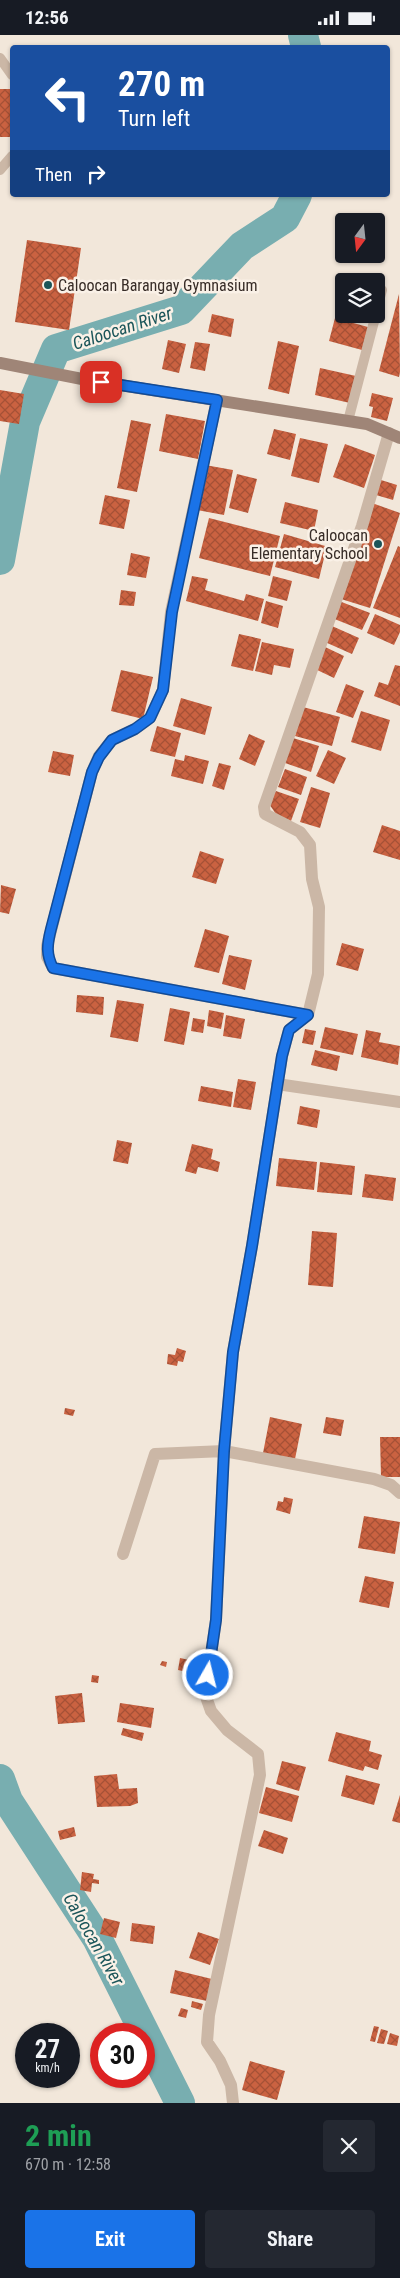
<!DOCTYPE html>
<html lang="en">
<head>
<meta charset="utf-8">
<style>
  :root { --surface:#171b24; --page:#242831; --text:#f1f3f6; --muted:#9ea1a6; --accent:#1a73e8 }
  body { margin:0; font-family:"Roboto Condensed",sans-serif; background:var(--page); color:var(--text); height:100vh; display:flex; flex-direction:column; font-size:19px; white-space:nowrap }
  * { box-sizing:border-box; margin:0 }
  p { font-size:16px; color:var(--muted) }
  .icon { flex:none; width:28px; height:28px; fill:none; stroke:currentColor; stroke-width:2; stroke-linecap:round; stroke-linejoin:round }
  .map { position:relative; height:2068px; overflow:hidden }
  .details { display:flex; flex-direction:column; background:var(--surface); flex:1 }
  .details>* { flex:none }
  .guide { position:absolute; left:10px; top:10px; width:380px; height:152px; border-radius:5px; box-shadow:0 1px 4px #0004; background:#1a4fa0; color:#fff; overflow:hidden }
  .needle { width:32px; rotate:195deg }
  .controls { position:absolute; left:335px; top:178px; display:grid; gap:10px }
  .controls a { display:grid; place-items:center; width:50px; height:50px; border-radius:5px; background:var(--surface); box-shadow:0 1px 4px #0004; font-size:25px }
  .speed { position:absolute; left:15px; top:1988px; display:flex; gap:10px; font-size:25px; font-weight:700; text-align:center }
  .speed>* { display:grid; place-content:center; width:65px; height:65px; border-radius:50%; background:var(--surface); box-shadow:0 1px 4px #0004; line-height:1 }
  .speed small { font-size:12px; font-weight:400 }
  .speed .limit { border:8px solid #d22; background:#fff; color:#111 }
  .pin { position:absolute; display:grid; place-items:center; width:42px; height:42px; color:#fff; margin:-21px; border-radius:10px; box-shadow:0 2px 8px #0006 }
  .me { position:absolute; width:55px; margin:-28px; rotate:8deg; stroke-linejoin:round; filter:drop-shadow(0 0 4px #0008) }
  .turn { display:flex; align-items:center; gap:18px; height:105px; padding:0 25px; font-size:22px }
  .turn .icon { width:65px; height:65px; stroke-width:2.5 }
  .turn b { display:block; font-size:35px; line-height:42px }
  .then { display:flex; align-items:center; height:48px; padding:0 25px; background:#0003; gap:10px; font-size:19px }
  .round { display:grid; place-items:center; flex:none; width:52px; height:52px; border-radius:5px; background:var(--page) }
  .head { display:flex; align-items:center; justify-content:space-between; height:85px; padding:0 25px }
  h1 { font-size:30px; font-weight:700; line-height:38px; color:#1e9e55 }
  .action { display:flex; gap:10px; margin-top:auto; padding:10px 25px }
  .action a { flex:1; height:58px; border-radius:5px; background:var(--accent); color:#fff; font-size:20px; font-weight:700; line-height:58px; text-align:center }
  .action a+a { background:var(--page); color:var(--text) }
  .status { display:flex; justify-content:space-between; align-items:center; height:35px; padding:0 25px; background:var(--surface); direction:ltr }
  .status svg { height:14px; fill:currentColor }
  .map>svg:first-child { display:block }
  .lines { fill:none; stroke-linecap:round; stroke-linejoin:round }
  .river { stroke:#78aeb0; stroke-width:30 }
  .building { fill:url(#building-cross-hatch) }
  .lane { stroke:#cbb7a6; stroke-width:10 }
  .street { stroke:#cbb7a6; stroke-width:12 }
  .secondary { stroke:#9f8577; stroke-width:12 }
  .route-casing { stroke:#114b97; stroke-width:12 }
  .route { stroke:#1a73e8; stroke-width:9 }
  .poi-dot { fill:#1b5559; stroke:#faf1e7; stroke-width:2 }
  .labels { text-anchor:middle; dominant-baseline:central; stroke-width:5; stroke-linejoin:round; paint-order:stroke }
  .poi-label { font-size:16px; fill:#372c27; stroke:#faf1e7; text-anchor:start }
  .water-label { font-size:18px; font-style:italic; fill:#1b5559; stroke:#faf1e7 }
</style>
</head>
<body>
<div class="status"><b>12:56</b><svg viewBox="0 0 49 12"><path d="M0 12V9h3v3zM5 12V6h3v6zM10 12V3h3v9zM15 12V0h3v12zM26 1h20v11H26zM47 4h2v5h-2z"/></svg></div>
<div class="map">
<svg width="400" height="2068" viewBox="0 0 400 2068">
  <defs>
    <pattern id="building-cross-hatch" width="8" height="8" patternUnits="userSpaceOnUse" patternTransform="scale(1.25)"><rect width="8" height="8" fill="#ca6241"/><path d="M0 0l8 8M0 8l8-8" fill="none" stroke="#a55136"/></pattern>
  </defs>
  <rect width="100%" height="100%" fill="#f2e7da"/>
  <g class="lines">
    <path class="river" d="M 303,0 L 306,12
      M 0,525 L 25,387 L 56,314 L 181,275 L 242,211 L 285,183 L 297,160
      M 0,1744 L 8,1766 L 97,1903 L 180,2068"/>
  </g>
  <path class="building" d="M 0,54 L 12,54 L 12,102 L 0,102 Z
    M 27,205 L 81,213 L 69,295 L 15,287 Z
    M 399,259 L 400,337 L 399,342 L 379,336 Z
    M 212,279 L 234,284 L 231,302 L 208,297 Z
    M 335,283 L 368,292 L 362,315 L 329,306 Z
    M 168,305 L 186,309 L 179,338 L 162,334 Z
    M 278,306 L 299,311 L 289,359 L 268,354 Z
    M 195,307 L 210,309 L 205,336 L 190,333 Z
    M 320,333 L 356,341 L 350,368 L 315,360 Z
    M 0,355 L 24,359 L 19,389 L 0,386 Z
    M 372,358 L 393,363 L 387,386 L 371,382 L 373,372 L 369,371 Z
    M 166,379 L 205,386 L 198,424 L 159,416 Z
    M 131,385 L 151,389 L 137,457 L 117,453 Z
    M 274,394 L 296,399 L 290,425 L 267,419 Z
    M 300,403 L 328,409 L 319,448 L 291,441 Z
    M 345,409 L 375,420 L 364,453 L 333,442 Z
    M 205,430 L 233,435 L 224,480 L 197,475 Z
    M 237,439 L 257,444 L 248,478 L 229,473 Z
    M 381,445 L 397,450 L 393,465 L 376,460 Z
    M 105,460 L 130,465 L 124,494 L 99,489 Z
    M 285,467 L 318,475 L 314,496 L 280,488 Z
    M 372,468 L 400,478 L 370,573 L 341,564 Z
    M 209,483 L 280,501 L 270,541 L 199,523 Z
    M 284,499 L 332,513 L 329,525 L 324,523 L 319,544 L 275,532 Z
    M 398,511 L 400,512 L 400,583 L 373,573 Z
    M 131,518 L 150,522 L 146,543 L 127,540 Z
    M 192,541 L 208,544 L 205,555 L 244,566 L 246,559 L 264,564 L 258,586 L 186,566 Z
    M 273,541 L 292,546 L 287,566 L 268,561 Z
    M 121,555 L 136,557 L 134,571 L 119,570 Z
    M 266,566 L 283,571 L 278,593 L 261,588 Z
    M 339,566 L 370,578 L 362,595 L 332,583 Z
    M 375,579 L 400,590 L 400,597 L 394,610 L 367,598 Z
    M 332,591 L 359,603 L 352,619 L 325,607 Z
    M 239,599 L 261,604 L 253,636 L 231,631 Z
    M 262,607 L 294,614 L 290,633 L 274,630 L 272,640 L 255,636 Z
    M 323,611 L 344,621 L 334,643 L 313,633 Z
    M 395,630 L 400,631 L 400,671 L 374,661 L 379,647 L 388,650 Z
    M 121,635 L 153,642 L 143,684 L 111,676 Z
    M 346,649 L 364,656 L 353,683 L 336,677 Z
    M 181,663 L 212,672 L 205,700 L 173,691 Z
    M 303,672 L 340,682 L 332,711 L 295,701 Z
    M 361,676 L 390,685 L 381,716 L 351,707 Z
    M 157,691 L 181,698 L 175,722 L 150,716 Z
    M 249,699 L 265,706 L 255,731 L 239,724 Z
    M 293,703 L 319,711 L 311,737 L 285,728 Z
    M 328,715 L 346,723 L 334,749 L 316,741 Z
    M 53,716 L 74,720 L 70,741 L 48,737 Z
    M 185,720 L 209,726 L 203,749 L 171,741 L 175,724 L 184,726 Z
    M 219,728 L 231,731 L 224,755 L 212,751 Z
    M 285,734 L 307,742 L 301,760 L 278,752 Z
    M 311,752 L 330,758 L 320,793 L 300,787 Z
    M 276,756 L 299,764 L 291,786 L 276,779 L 267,766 Z
    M 382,790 L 400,796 L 400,825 L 373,817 Z
    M 200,816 L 224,824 L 216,849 L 192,842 Z
    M 1,850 L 16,854 L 9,879 L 0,877 Z
    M 205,894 L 229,901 L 219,938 L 194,932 Z
    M 342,908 L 364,914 L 358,936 L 336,930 Z
    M 229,920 L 252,925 L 245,955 L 222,949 Z
    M 77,960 L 104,962 L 103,980 L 76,977 Z
    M 117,965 L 144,969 L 138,1007 L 110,1002 Z
    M 170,973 L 190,977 L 184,1010 L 164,1006 Z
    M 209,975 L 224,978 L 221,994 L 207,991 Z
    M 226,980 L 245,984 L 241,1004 L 223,1001 Z
    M 193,983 L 205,985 L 203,998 L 191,996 Z
    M 325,992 L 358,999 L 353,1020 L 320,1013 Z
    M 305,994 L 316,996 L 313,1010 L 302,1008 Z
    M 366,995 L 381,998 L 379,1007 L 400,1011 L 398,1030 L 361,1022 Z
    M 315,1015 L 340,1021 L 337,1036 L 311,1030 Z
    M 238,1044 L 256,1047 L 251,1075 L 233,1072 Z
    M 201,1051 L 233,1057 L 231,1072 L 198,1066 Z
    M 300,1071 L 320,1075 L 317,1093 L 297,1089 Z
    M 117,1105 L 132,1108 L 128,1129 L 113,1126 Z
    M 192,1109 L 213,1114 L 211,1124 L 220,1127 L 218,1137 L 198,1132 L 196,1139 L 185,1136 Z
    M 279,1123 L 317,1127 L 314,1155 L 276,1151 Z
    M 320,1127 L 355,1131 L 352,1160 L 317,1157 Z
    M 365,1139 L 396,1143 L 393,1166 L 362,1162 Z
    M 312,1196 L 337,1198 L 333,1252 L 308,1250 Z
    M 177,1313 L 186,1316 L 183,1327 L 178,1326 L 177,1331 L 167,1329 L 168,1319 L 175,1320 Z
    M 65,1373 L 75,1375 L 73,1381 L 64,1379 Z
    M 270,1382 L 302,1389 L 295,1424 L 263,1418 Z
    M 326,1382 L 344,1385 L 341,1401 L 323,1398 Z
    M 380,1402 L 400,1402 L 400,1442 L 381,1442 Z
    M 284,1462 L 293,1464 L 290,1479 L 276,1475 L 278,1466 L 283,1467 Z
    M 364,1481 L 400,1487 L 395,1519 L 358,1513 Z
    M 365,1541 L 394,1547 L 389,1573 L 359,1567 Z
    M 180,1623 L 189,1625 L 187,1637 L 178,1635 Z
    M 162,1626 L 167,1627 L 166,1632 L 160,1630 Z
    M 92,1640 L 99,1641 L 98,1648 L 91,1647 Z
    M 82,1658 L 85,1687 L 58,1689 L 55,1661 Z
    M 120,1668 L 154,1673 L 151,1693 L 117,1687 Z
    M 123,1693 L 144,1698 L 142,1706 L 121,1700 Z
    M 336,1697 L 371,1706 L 369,1716 L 382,1720 L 378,1735 L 365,1731 L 363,1736 L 328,1726 Z
    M 282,1726 L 306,1732 L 299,1756 L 276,1749 Z
    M 117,1739 L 119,1754 L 137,1753 L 138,1768 L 130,1771 L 97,1772 L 94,1741 Z
    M 346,1740 L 380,1749 L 374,1770 L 341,1761 Z
    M 266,1752 L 299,1761 L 292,1787 L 259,1778 Z
    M 400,1760 L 400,1788 L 392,1786 Z
    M 74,1792 L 76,1801 L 60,1805 L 58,1796 Z
    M 264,1795 L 288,1803 L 283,1819 L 258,1811 Z
    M 82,1837 L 94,1839 L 93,1844 L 99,1845 L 99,1849 L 92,1848 L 91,1857 L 80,1855 Z
    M 104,1883 L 120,1887 L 116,1903 L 100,1899 Z
    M 132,1888 L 155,1891 L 153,1909 L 130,1906 Z
    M 198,1897 L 219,1904 L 210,1930 L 189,1923 Z
    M 175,1935 L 212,1944 L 207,1966 L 170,1958 Z
    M 192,1966 L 203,1969 L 201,1975 L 191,1972 Z
    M 181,1973 L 188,1975 L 186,1983 L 178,1981 Z
    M 374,1991 L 379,1992 L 375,2007 L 370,2006 Z
    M 381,1994 L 388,1996 L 384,2009 L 377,2008 Z
    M 390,1998 L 399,2001 L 397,2011 L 387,2009 Z
    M 250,2026 L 285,2036 L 277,2065 L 242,2055 Z"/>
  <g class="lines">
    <path class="lane" d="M 0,23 L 12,40
      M 0,135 L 12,121
      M 376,277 L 382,255
      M 348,386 L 376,279"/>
    <path class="street" d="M 217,365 L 171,577 L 163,655 L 150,683 L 135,694 L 112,705 L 99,721 L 92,737 L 47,911 L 47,922 L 53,933 L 308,980
      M 277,1049 L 400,1067
      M 123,1519 L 155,1419 L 224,1416 L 374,1444 L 391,1450 L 400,1458
      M 233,2068 L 231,2050 L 220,2026 L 207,2007 L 209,1980 L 260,1740 L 258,1719 L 227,1695 L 211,1676 L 205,1659 L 216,1585 L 224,1416 L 233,1317 L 252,1211 L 282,1021 L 289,995 L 308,980 L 318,939 L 319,872 L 312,844 L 310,810 L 300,797 L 265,779 L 264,772 L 362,491 L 389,398"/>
    <path class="secondary" d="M 0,328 L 82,344 L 367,389 L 400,403"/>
  </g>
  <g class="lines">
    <defs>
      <path id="route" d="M 101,347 L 217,365 L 172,577 L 163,655 L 150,683 L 135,694 L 112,705 L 99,722 L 92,737 L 51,894 C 47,910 46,919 53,933 L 308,980 L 289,995 L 282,1021 L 252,1211 L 233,1317 L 224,1416 L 216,1585 L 208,1640"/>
    </defs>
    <use href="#route" class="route-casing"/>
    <use href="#route" class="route"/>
  </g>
  <g class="poi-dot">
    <circle cx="48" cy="250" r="5"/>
    <circle cx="378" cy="509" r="5"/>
  </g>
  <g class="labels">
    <g class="poi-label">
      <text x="58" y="250">Caloocan Barangay Gymnasium</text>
      <text x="368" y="500" text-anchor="end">Caloocan<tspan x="368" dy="18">Elementary School</tspan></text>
    </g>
    <g class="water-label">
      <text transform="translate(122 293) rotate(-18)">Caloocan River</text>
      <text transform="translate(94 1904) rotate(60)">Caloocan River</text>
    </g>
  </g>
</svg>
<div class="controls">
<a><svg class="needle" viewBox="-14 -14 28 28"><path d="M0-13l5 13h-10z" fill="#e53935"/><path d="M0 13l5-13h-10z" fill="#9ea1a6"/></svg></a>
<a><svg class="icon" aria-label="layers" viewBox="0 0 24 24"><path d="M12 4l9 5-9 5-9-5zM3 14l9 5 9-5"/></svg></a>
</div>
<div class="speed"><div>27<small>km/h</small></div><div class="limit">30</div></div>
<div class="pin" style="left:101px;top:347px;background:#d93025"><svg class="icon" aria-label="arrive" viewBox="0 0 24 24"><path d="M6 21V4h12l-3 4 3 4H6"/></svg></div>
<svg class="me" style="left:208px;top:1640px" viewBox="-20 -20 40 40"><circle r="17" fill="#1a73e8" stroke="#fff" stroke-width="3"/><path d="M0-11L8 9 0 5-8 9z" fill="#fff"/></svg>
<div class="guide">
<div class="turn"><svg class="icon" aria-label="left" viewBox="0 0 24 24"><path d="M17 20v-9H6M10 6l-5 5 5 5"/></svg><div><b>270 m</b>Turn left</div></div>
<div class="then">Then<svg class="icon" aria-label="right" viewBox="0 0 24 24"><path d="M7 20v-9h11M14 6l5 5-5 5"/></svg></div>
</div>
</div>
<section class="details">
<div class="head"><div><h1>2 min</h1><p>670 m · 12:58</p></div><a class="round"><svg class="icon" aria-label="close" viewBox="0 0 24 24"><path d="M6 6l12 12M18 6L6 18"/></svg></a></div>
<div class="action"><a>Exit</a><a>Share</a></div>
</section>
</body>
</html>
